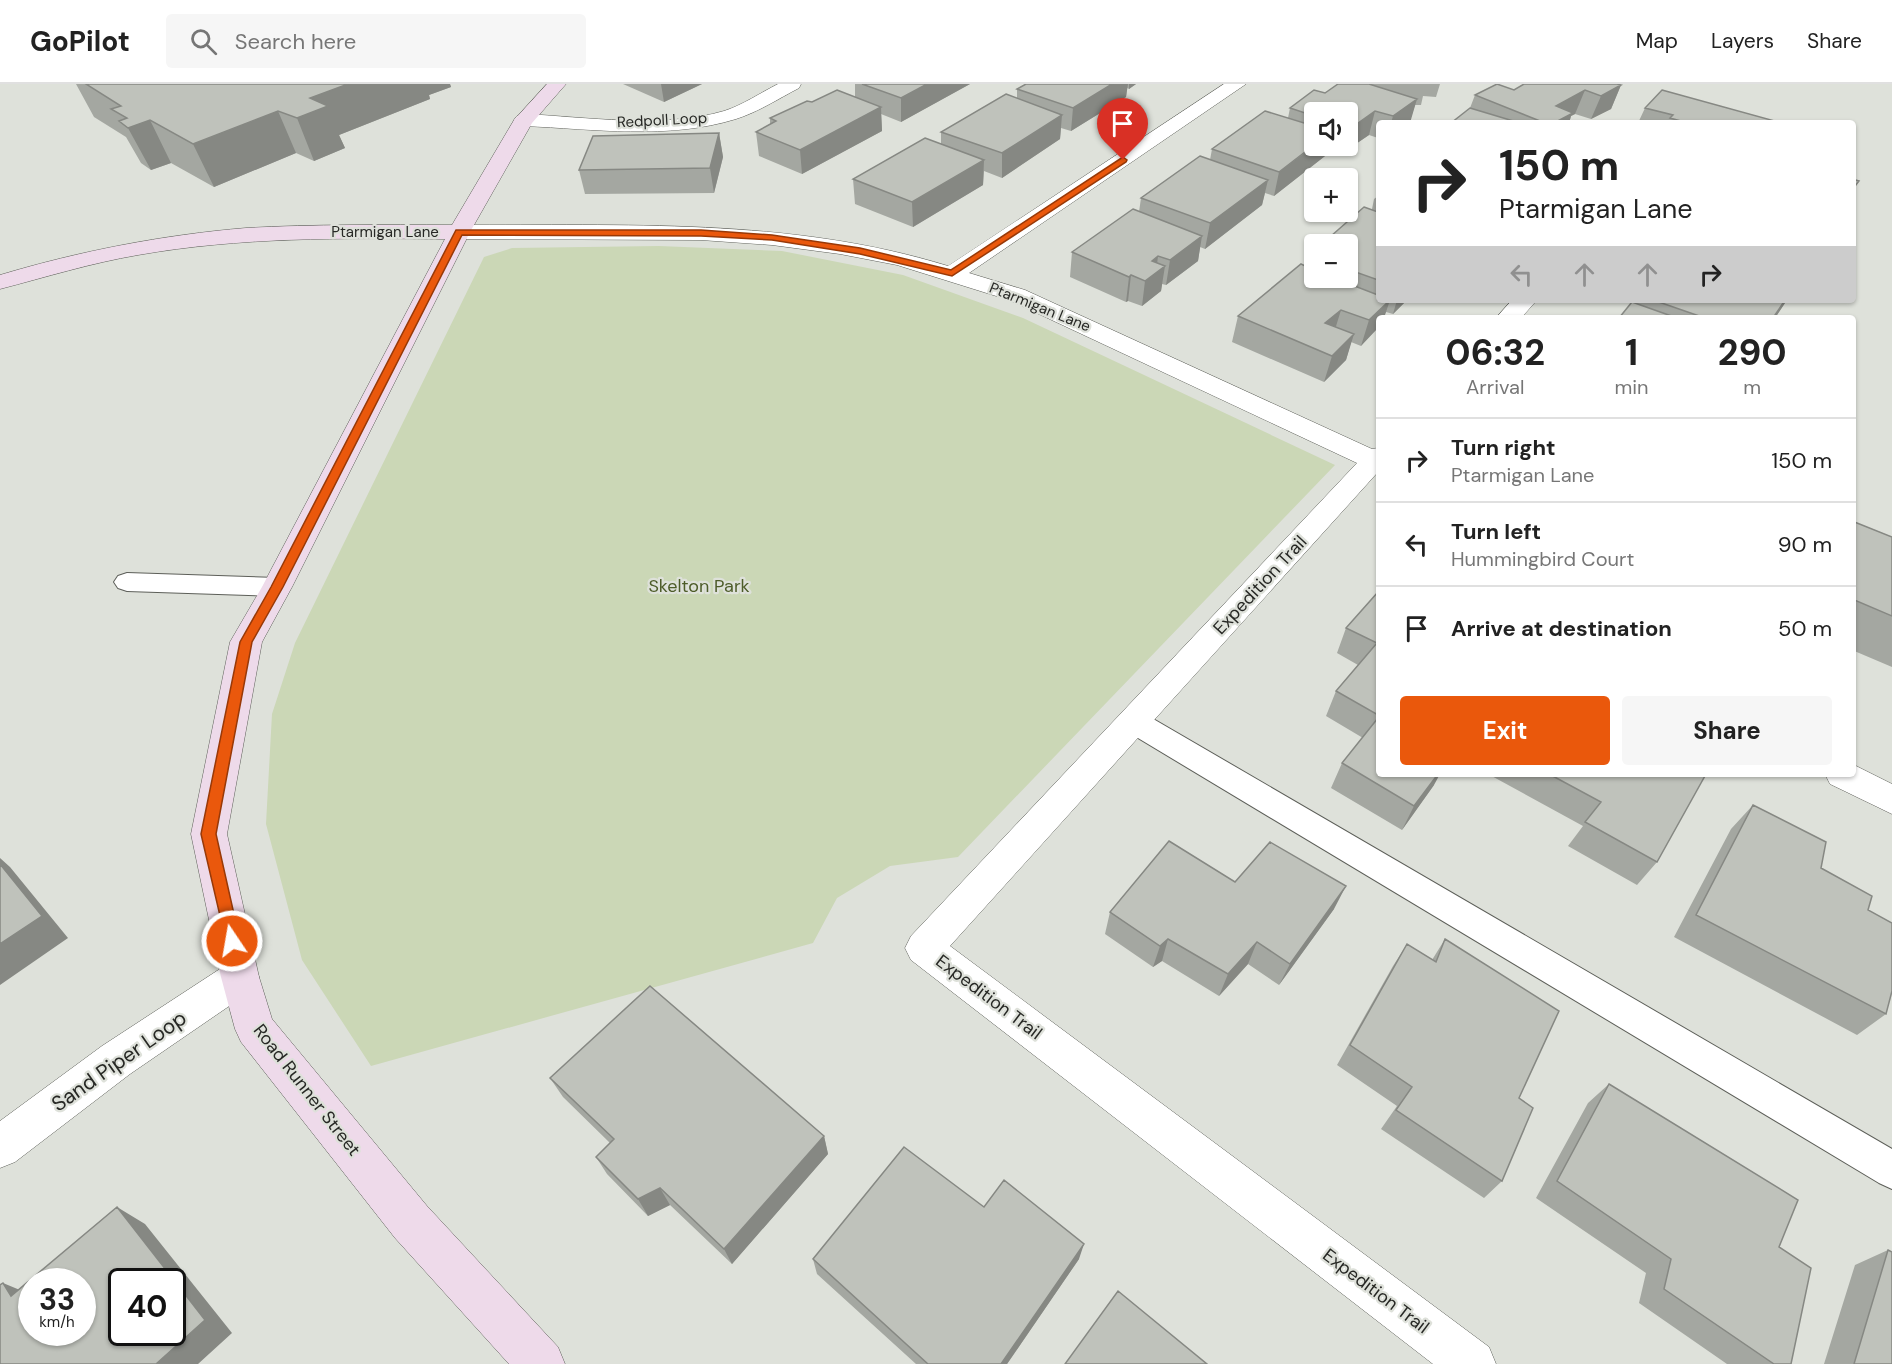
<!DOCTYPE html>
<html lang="en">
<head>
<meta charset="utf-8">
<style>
  :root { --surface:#fff; --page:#f6f6f6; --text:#222; --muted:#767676; --line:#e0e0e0; --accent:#ea580c }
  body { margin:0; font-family:"DM Sans",sans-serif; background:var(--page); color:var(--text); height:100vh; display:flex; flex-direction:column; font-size:22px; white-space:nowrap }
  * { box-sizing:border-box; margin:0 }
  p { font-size:20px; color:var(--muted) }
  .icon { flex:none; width:33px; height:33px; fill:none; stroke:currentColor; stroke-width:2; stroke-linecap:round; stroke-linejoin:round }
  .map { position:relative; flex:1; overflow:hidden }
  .panel { position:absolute; left:1376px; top:231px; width:480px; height:462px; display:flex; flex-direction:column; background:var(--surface); border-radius:6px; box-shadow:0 2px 4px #0004 }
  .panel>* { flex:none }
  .banner { position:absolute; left:1376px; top:36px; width:480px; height:183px; border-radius:6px; box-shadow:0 2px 4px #0004; background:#fff; color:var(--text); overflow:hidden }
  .buttons { position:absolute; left:1304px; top:18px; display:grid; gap:12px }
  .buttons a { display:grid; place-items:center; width:54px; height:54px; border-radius:6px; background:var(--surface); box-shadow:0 2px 4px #0004; font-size:30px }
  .speed { position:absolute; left:18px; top:1184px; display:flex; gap:12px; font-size:30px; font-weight:700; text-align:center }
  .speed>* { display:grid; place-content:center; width:78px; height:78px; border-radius:50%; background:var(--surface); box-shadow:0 2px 4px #0004; line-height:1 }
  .speed small { font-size:15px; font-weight:400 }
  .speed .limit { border:3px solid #111; border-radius:9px; background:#fff; color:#111 }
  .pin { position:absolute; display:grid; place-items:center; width:51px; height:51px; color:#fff; margin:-62px -26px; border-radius:50% 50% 50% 0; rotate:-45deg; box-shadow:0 0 6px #0007 }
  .pin .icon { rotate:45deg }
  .me { position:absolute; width:66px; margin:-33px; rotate:348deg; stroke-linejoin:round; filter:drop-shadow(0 0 4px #0008) }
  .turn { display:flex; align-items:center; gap:21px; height:126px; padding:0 24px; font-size:27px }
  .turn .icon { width:78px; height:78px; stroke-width:2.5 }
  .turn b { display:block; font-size:42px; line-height:51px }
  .lanes { display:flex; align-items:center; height:57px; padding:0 24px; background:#0003; justify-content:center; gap:30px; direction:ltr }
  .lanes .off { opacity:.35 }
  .eta { display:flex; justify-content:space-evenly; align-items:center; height:102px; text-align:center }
  .eta b { font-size:36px; font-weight:700; line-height:42px }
  .cta { display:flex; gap:12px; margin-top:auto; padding:12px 24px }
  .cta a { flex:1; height:69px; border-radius:6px; background:var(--accent); color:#fff; font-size:24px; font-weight:700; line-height:69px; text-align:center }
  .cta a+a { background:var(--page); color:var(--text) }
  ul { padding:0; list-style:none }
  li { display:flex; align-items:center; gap:18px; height:84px; padding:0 24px; border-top:2px solid var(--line) }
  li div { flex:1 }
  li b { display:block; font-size:22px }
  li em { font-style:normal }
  header { display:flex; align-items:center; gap:36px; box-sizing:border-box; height:84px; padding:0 30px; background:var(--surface); border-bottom:2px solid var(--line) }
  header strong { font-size:28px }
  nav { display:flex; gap:33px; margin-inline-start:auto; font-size:21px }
  .search { width:420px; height:54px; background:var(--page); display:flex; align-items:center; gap:15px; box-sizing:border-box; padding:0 21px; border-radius:6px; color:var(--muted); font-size:22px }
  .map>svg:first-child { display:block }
  .green { fill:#cbd7b6 }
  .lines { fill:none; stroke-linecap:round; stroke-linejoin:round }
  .lane-casing { stroke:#5d5f59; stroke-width:2 }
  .street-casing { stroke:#5d5f59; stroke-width:1 }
  .secondary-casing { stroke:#5d5f59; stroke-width:1 }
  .lane { fill:#fff; fill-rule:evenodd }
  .street { fill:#fff; fill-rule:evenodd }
  .secondary { fill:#eedaea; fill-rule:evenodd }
  .wall { fill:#a4a7a1; fill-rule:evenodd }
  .shaded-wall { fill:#868883 }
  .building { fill:#bfc2bb; stroke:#868883; stroke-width:1.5; fill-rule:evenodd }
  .route { fill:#ea580c; stroke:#983908; stroke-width:1.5 }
  .labels { text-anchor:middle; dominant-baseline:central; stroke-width:4.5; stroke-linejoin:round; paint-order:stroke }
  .far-street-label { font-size:15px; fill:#272825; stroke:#dee1da }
  .street-label { font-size:18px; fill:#272825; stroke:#dee1da }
  .park-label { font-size:18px; fill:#4d5c29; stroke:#dee1da }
  .near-street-label { font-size:21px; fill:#272825; stroke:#dee1da }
</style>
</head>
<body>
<header>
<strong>GoPilot</strong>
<div class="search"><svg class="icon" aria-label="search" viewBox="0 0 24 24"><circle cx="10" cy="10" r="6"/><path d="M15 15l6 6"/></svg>Search here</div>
<nav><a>Map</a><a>Layers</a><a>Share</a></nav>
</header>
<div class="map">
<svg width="1892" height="1280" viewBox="0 0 1892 1280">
  <rect width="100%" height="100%" fill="#dee1da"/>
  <path class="green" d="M 659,162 L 782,167 L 903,191 L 1023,234 L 1335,381 L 958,773 L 890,782 L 837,814 L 813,859 L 371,982 L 302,876 L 266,740 L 272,630 L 295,559 L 484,173 L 512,164 Z"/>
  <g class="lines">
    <defs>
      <path id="lane" d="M 127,489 L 277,494 L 286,497 L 290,503 L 286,509 L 277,512 L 127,507 L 118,504 L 114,498 L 118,492 Z
        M 1133,626 L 1143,629 L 1892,1065 L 1892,1105 L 1879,1099 L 1123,645 L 1119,637 L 1123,629 Z"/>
      <path id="street" d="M 778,0 L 801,0 L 799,4 C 778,15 758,28 736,35 C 668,56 594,45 524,42 L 517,40 L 514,36 L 517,32 L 524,30 C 586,33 663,45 724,27 C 743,21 760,9 778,0 Z
        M 1224,0 L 1246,0 L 969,189 L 1025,206 L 1372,365 L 1378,364 L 1378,388 L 950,862 L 1489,1263 L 1496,1280 L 1433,1280 L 911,876 L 905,864 L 911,852 L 1357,379 L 1009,216 L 897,181 L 840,170 L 772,161 L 701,156 L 459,155 L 451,153 L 448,148 L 451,143 L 459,141 C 623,142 789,133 948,182 Z
        M 1512,216 L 1537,216 L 1521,234 L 1496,234 Z
        M 1852,680 L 1892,700 L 1892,730 L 1830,700 L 1825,690 L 1852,690 Z
        M 240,875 L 254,881 L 259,893 L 254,905 L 130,990 L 15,1078 L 0,1084 L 0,1037 L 102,962 L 226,881 Z"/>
      <path id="secondary" d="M 547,0 L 566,0 L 532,39 L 470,148 L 292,503 L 262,558 L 227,750 L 259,893 L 272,935 L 427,1122 L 558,1263 L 565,1280 L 509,1280 L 395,1154 L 241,958 L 235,945 L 221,893 L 191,750 L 230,558 L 262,503 L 445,155 C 342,154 240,153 138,171 C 91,179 46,193 0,205 L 0,191 C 80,167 163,151 246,144 C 315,140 383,141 452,141 L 514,36 Z"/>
    </defs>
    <use href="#lane" class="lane-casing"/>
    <use href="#street" class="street-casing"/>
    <use href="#secondary" class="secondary-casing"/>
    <use href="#lane" class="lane"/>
    <use href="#street" class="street"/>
    <use href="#secondary" class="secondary"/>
  </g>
  <path class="wall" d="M 76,0 L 450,0 L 451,3 L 429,11 L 430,15 L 339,51 L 345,64 L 314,77 L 296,69 L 214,103 L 171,79 L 151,86 L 141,79 L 126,53 L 94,33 Z
    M 623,0 L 702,0 L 664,18 Z
    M 855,0 L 970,0 L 901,38 L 881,30 L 882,47 L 802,90 L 759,72 L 756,48 L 770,40 L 770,34 L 812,18 L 855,13 Z
    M 1026,0 L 1136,0 L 1129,5 L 1127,4 L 1126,13 L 1071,47 L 1061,44 L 1060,55 L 1002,94 L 984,87 L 983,101 L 913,143 L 855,120 L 853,95 L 941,60 L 941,48 L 1017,14 L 1017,5 Z
    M 1338,0 L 1440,0 L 1436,13 L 1423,12 L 1421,21 L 1415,21 L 1409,39 L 1378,39 L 1378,54 L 1369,51 L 1344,68 L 1328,62 L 1325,72 L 1274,112 L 1265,109 L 1262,121 L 1205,165 L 1200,163 L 1198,177 L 1166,201 L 1162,200 L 1161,207 L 1142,222 L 1128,217 L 1126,218 L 1070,193 L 1072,168 L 1139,128 L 1141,114 L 1210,76 L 1212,65 L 1288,34 L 1290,24 L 1325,9 ZM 1314,28 L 1347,28 L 1347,62 L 1314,62 Z
    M 1621,1 L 1611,25 L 1591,35 L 1575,30 L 1571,32 L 1569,39 L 1451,39 L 1470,24 L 1475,11 L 1514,6 Z
    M 1645,24 L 1782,39 L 1638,39 Z
    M 719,49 L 723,73 L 714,109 L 585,110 L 579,86 Z
    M 1378,112 L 1378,216 L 1407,216 L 1393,230 L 1386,228 L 1361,262 L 1351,258 L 1346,276 L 1324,298 L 1232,258 L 1238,232 L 1307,183 L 1310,171 L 1314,167 L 1314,194 L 1347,194 L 1347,160 L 1372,125 L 1374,115 Z
    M 1637,216 L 1787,216 L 1775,234 L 1619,234 L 1636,220 Z
    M 1852,437 L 1892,453 L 1892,583 L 1852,566 Z
    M 1378,508 L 1378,690 L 1434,701 L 1402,746 L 1331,704 L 1342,679 L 1363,654 L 1326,632 L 1336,607 L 1358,581 L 1337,569 L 1346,544 Z
    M 1488,690 L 1706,690 L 1657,778 L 1637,801 L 1568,762 L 1583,742 Z
    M 1753,721 L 1821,784 L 1868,826 L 1886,930 L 1857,951 L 1674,853 L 1731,745 Z
    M 1235,798 L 1334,825 L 1279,901 L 1248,880 L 1219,912 L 1162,877 L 1153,883 L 1105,850 L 1110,828 Z
    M 1445,855 L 1519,1014 L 1502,1097 L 1484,1114 L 1381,1045 L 1397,1022 L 1337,981 L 1393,882 L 1407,860 L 1432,876 Z
    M 550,994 L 824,1052 L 828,1070 L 732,1180 L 670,1121 L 648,1132 L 607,1090 L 596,1073 L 610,1059 L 563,1013 Z
    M 1609,1000 L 1779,1163 L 1791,1280 L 1727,1280 L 1639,1219 L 1646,1189 L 1536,1114 L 1588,1019 Z
    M 984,1123 L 1079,1175 L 1007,1280 L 916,1280 L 817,1190 L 813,1175 Z
    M 1888,1166 L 1892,1280 L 1824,1280 L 1855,1181 Z"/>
  <path class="shaded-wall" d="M 348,0 L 450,0 L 451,3 L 429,11 L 430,15 L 339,51 L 345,64 L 314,77 L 297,34 L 310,14 Z
    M 661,0 L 702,0 L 664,18 Z
    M 927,0 L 970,0 L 901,38 L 901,14 Z
    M 1112,0 L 1128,0 L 1126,13 L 1071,47 L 1073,24 Z
    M 1129,0 L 1136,0 L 1129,5 Z
    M 1621,1 L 1611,25 L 1591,35 L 1601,12 Z
    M 1585,6 L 1575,30 L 1571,32 L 1569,39 L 1550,39 L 1556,22 Z
    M 1417,15 L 1410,39 L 1391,39 L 1393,32 Z
    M 881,23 L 882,47 L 802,90 L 800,66 Z
    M 278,27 L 296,69 L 214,103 L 193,60 Z
    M 1375,27 L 1369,51 L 1344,68 L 1346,62 L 1347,62 L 1347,58 L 1351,44 Z
    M 1062,31 L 1060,55 L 1002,94 L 1002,69 Z
    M 150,36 L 171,79 L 151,86 L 128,44 Z
    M 719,49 L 723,73 L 714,109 L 710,84 Z
    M 1314,62 L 1328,62 L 1325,72 L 1274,112 L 1279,88 Z
    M 984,76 L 983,101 L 913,143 L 912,118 Z
    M 1268,96 L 1262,121 L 1205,165 L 1210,139 Z
    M 1202,152 L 1198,177 L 1166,201 L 1170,176 Z
    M 1158,172 L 1156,189 L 1165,182 L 1161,207 L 1142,222 L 1145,197 L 1152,177 Z
    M 1131,191 L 1128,217 L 1126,218 L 1129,193 Z
    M 1390,216 L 1384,234 L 1378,234 L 1378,244 L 1361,262 L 1369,236 Z
    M 1397,216 L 1407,216 L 1393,230 Z
    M 1785,216 L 1787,216 L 1775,234 L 1773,234 Z
    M 1341,226 L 1333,252 L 1325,239 Z
    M 1354,250 L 1346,276 L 1324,298 L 1332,272 Z
    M 1438,690 L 1440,690 L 1434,701 L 1402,746 L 1414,722 Z
    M 0,774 L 10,783 L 68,854 L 0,901 Z
    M 1346,802 L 1334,825 L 1279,901 L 1290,880 Z
    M 1168,855 L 1162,877 L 1153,883 L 1160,862 Z
    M 1257,858 L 1248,880 L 1219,912 L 1228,890 Z
    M 824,1052 L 828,1070 L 732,1180 L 724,1165 Z
    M 660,1104 L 670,1121 L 648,1132 L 638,1115 Z
    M 117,1123 L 145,1140 L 232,1249 L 198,1280 L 156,1280 Z
    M 1084,1160 L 1079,1175 L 1007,1280 L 1001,1280 Z
    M 3,1199 L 32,1211 L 11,1212 Z"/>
  <path class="building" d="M 86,0 L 348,0 L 310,14 L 328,22 L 297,34 L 278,27 L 193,60 L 150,36 L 128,44 L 119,37 L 127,34 L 111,25 L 121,22 Z
    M 862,0 L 927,0 L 901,14 Z
    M 1026,0 L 1112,0 L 1073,24 L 1017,5 Z
    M 1338,0 L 1369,0 L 1417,15 L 1393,32 L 1375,27 L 1351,44 L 1347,43 L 1347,28 L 1314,28 L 1314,32 L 1290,24 L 1314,6 L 1325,9 Z
    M 1497,0 L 1514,6 L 1524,0 L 1617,0 L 1621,1 L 1601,12 L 1585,6 L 1556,22 L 1573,29 L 1554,39 L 1545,39 L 1475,11 Z
    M 837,6 L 881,23 L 800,66 L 756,48 L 776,37 L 770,34 L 807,17 L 812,18 Z
    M 1662,6 L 1782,39 L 1688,39 L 1670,34 L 1673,31 L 1645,24 Z
    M 1006,10 L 1062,31 L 1002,69 L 941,48 Z
    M 1470,24 L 1520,39 L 1451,39 Z
    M 1265,27 L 1314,42 L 1314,61 L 1279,88 L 1212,65 Z
    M 719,49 L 710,84 L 579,86 L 593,52 Z
    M 925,54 L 984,76 L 912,118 L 853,95 Z
    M 1200,72 L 1268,96 L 1210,139 L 1141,114 Z
    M 1852,95 L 1859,97 L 1852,106 Z
    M 1364,123 L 1378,128 L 1378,196 L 1347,185 L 1347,160 L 1322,160 Z
    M 1133,125 L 1202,152 L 1170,176 L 1158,172 L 1152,177 L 1165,182 L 1145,197 L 1131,191 L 1129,193 L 1072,168 Z
    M 1301,180 L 1314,186 L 1314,194 L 1334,194 L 1378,211 L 1378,216 L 1390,216 L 1369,236 L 1341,226 L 1325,239 L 1354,250 L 1332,272 L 1238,232 Z
    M 1653,216 L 1785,216 L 1773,234 L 1705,234 Z
    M 1632,218 L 1677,234 L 1619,234 Z
    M 1852,437 L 1892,453 L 1892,532 L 1852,515 Z
    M 1378,508 L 1378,631 L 1336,607 L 1377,559 L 1346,544 Z
    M 1378,634 L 1378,690 L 1438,690 L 1414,722 L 1342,679 Z
    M 1549,690 L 1706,690 L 1657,778 L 1585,738 L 1601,718 Z
    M 1753,721 L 1826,758 L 1821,784 L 1872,812 L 1868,826 L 1892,839 L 1892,907 L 1886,930 L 1696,831 Z
    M 1169,757 L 1235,798 L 1270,758 L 1346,802 L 1290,880 L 1257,858 L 1228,890 L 1168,855 L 1160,862 L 1110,828 Z
    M 0,780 L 42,832 L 0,860 Z
    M 1445,855 L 1559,927 L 1519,1014 L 1533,1024 L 1502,1097 L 1396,1026 L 1412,1003 L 1350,961 L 1407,860 L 1436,878 Z
    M 650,902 L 824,1052 L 724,1165 L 660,1104 L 638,1115 L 596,1073 L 614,1055 L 550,994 Z
    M 1609,1000 L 1798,1116 L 1779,1163 L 1811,1184 L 1791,1280 L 1774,1280 L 1664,1205 L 1671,1175 L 1557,1097 Z
    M 904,1063 L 984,1123 L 1004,1096 L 1084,1160 L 1001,1280 L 928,1280 L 813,1175 Z
    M 117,1123 L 205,1236 L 156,1280 L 0,1280 L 0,1201 L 3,1199 L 11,1212 ZM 32,1197 L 82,1197 L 82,1248 L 32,1248 ZM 122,1197 L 172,1197 L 172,1248 L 122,1248 Z
    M 1888,1166 L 1892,1168 L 1892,1280 L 1854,1280 Z
    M 1118,1207 L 1207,1280 L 1065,1280 Z"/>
  <path class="route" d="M 1123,73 L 1127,76 L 1126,78 L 952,192 L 860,170 L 772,156 L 701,152 L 462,151 L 283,503 L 252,558 L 216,750 L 240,857 L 238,862 L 232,864 L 227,862 L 201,750 L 240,558 L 271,503 L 456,146 L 701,146 L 772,151 L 860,164 L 951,186 Z"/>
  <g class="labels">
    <g class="far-street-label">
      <text transform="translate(662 36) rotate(-3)">Redpoll Loop</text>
      <text x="385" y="148">Ptarmigan Lane</text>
      <text transform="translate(1040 223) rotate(22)">Ptarmigan Lane</text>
    </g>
    <g class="street-label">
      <text transform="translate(1260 501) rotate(-47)">Expedition Trail</text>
      <text transform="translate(989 913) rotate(37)">Expedition Trail</text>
      <text transform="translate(307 1006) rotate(52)">Road Runner Street</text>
      <text transform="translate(1376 1207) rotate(37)">Expedition Trail</text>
    </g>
    <g class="park-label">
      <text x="699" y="502">Skelton Park</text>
    </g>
    <g class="near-street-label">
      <text transform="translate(119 977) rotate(-35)">Sand Piper Loop</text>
    </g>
  </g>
</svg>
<div class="buttons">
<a><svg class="icon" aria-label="sound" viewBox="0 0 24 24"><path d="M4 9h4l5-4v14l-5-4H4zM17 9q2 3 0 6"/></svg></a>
<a>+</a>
<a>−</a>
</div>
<div class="speed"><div>33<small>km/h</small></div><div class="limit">40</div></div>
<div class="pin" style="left:1123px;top:76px;background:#d93025"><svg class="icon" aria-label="arrive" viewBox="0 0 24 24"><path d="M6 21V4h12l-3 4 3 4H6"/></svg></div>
<svg class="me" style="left:232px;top:857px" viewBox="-20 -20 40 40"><circle r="17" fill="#ea580c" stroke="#fff" stroke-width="3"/><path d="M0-11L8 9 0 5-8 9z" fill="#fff"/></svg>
<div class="banner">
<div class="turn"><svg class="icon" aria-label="right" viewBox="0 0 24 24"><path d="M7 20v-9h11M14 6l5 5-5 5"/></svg><div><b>150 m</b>Ptarmigan Lane</div></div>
<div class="lanes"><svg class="icon off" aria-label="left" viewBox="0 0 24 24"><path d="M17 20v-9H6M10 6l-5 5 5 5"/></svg><svg class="icon off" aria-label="ahead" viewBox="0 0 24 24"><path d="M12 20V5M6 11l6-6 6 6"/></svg><svg class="icon off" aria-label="ahead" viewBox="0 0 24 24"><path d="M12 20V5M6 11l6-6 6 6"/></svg><svg class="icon" aria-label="right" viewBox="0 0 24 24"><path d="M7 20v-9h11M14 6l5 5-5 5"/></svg></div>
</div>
<section class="panel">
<div class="eta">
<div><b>06:32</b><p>Arrival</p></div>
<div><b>1</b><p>min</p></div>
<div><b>290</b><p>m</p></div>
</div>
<ul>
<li><svg class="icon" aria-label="right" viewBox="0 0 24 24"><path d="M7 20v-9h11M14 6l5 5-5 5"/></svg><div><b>Turn right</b><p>Ptarmigan Lane</p></div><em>150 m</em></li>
<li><svg class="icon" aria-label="left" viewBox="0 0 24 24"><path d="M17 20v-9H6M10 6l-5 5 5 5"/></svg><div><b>Turn left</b><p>Hummingbird Court</p></div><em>90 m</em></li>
<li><svg class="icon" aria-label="arrive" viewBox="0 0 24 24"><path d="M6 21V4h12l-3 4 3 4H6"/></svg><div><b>Arrive at destination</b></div><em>50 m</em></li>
</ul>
<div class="cta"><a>Exit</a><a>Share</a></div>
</section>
</div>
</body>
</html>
